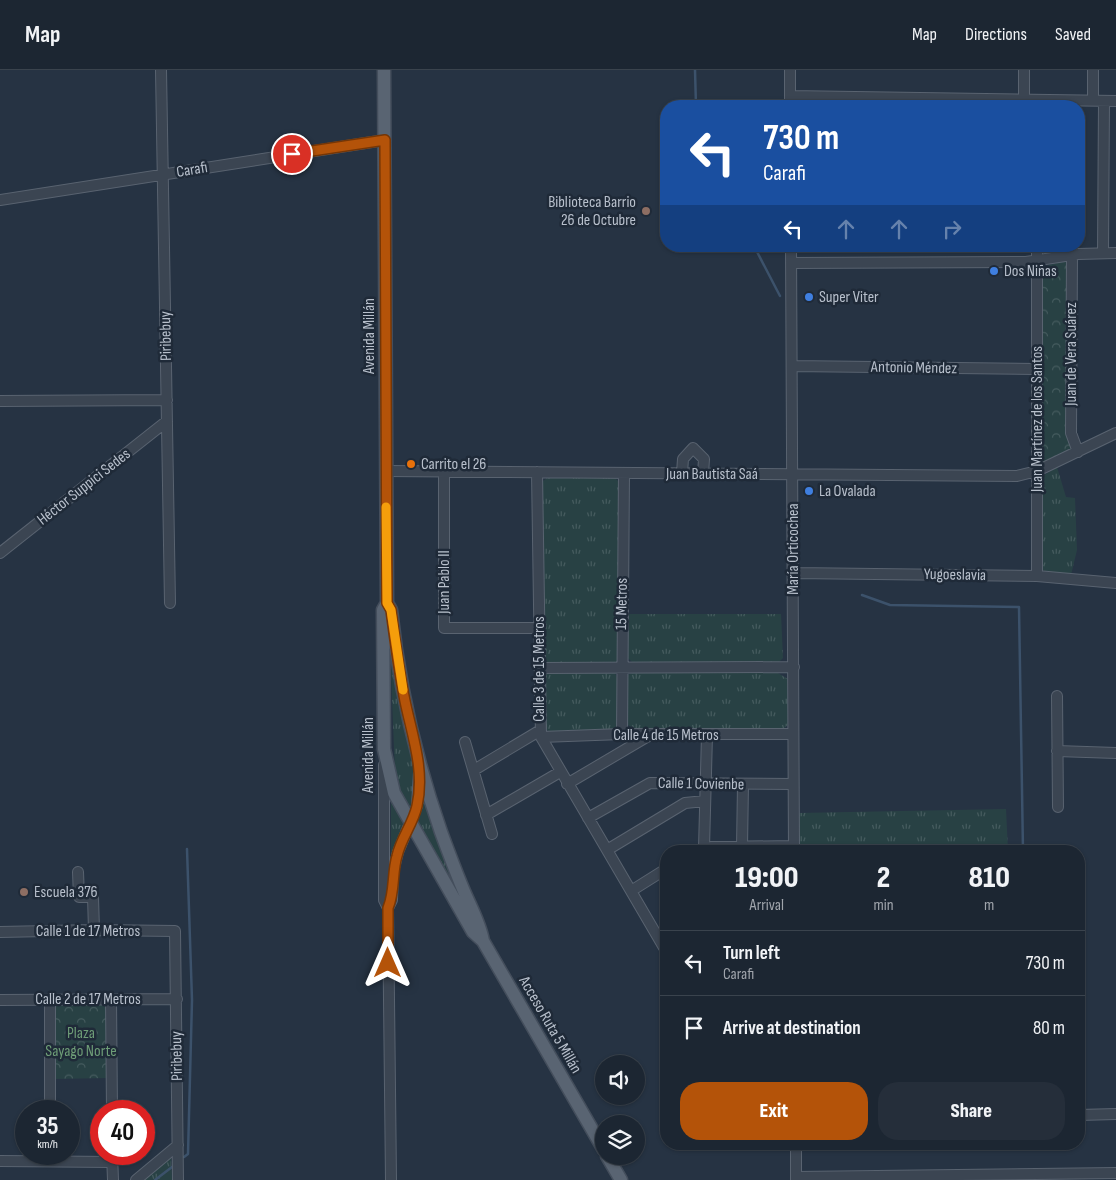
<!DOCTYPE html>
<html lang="en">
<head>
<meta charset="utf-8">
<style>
  :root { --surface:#1c2632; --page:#252e3a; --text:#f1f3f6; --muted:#a0a5ac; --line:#3a434d; --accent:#b45309 }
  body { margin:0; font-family:"Sofia Sans Condensed",sans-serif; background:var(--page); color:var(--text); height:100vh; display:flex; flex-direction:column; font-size:19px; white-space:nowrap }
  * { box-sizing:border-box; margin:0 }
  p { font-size:16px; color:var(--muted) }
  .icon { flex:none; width:28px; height:28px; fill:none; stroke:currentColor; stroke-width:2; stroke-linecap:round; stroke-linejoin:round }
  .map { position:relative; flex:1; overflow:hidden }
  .side { position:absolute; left:660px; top:775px; width:425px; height:305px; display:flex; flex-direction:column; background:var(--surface); border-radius:20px; box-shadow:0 1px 4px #0004,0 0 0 1px var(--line) }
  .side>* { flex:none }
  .banner { position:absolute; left:660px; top:30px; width:425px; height:152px; border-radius:20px; box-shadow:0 1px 4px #0004,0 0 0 1px var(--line); background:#1a4fa0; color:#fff; overflow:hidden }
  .fabs { position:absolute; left:595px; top:985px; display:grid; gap:10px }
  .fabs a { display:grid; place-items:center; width:50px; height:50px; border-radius:50%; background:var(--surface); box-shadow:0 1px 4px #0004,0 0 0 1px var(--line); font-size:25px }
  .speed { position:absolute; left:15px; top:1030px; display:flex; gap:10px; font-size:25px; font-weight:700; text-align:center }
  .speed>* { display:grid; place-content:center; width:65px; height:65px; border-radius:50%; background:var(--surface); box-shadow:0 1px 4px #0004,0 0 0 1px var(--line); line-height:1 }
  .speed small { font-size:12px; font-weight:400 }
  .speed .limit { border:8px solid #d22; background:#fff; color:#111 }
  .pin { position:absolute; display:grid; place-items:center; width:42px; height:42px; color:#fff; margin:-21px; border:2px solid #fff; border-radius:50%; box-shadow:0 1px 5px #0007 }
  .me { position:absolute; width:55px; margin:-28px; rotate:0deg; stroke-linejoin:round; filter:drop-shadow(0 0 4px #0008) }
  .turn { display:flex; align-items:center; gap:18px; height:105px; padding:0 20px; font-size:22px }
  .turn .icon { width:65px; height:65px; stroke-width:2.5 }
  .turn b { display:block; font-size:35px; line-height:42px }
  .lanes { display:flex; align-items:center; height:48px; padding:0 20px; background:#0003; justify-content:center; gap:25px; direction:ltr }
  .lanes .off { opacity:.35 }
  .eta { display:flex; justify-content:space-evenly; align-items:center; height:85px; text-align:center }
  .eta b { font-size:30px; font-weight:800; line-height:35px }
  .primary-button { display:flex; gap:10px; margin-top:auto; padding:10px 20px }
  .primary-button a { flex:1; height:58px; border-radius:20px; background:var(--accent); color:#fff; font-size:20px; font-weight:800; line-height:58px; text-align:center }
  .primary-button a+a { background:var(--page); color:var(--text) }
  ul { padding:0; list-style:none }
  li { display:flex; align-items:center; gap:15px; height:65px; padding:0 20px; border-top:1px solid var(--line) }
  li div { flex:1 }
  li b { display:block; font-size:19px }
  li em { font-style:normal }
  header { display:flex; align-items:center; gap:30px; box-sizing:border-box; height:70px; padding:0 25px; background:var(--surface); border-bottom:1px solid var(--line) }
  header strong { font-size:24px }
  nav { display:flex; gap:28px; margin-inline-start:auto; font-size:18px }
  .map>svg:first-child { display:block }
  .grass { fill:url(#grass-tufts) }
  .park { fill:url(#park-crowns) }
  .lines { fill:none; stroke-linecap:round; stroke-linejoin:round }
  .stream { stroke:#3c526b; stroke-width:2.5 }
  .minor-casing { stroke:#596370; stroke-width:12 }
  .major-casing { stroke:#444e5c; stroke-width:15 }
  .minor { stroke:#3b4552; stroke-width:10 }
  .major { stroke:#596472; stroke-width:12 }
  .route-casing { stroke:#753606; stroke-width:12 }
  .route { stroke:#b45309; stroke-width:9 }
  .slow { stroke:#f59e0b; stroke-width:9 }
  .education-dot { fill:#8d6e63; stroke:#1f2a38; stroke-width:2 }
  .shop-dot { fill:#3f7fe0; stroke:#1f2a38; stroke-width:2 }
  .food-dot { fill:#e8710a; stroke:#1f2a38; stroke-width:2 }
  .labels { text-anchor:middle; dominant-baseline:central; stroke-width:5; stroke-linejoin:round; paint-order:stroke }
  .street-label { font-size:16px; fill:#b8c0cc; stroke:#1f2a38 }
  .poi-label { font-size:16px; fill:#b8c0cc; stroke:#1f2a38; text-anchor:start }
  .park-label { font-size:16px; fill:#6e9d77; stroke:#1f2a38 }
</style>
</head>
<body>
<header>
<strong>Map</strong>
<nav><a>Map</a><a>Directions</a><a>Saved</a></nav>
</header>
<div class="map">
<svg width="1116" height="1110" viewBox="0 0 1116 1110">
  <defs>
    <pattern id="grass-tufts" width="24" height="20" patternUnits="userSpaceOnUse" patternTransform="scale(1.25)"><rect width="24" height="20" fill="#284144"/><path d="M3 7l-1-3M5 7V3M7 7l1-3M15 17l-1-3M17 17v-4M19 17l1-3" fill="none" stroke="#455b5e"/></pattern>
    <pattern id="park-crowns" width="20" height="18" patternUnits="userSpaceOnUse" patternTransform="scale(1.25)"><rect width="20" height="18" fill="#284144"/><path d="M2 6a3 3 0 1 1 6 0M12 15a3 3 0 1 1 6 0" fill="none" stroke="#455b5e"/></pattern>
  </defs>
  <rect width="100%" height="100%" fill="#263343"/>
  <path class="grass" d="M 1057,397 L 1066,427 L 1075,428 L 1077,480 L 1071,505 L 1046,502 L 1040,498 L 1040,408 Z
    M 550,406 L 614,407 L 619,412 L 618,590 L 615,594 L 550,595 L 543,587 L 543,411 Z
    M 628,544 L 781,544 L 783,588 L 779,592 L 633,593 L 627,587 Z
    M 390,580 L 416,705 L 416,713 L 410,746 L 399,723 L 395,702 Z
    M 548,602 L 615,603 L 618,610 L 617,657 L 607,662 L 549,661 L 545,659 L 545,605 Z
    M 776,602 L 788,609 L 789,654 L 782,660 L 635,661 L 626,653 L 627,610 L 628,605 L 632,603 Z
    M 423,715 L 475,854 L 415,753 L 421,738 Z
    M 395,732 L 407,754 L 391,792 L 391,734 Z
    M 1006,739 L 1008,781 L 798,781 L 798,743 Z
    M 168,1088 L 171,1088 L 172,1110 L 140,1110 Z"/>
  <path class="park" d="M 1065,191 L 1068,191 L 1071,381 L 1041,395 L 1041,200 L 1049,195 Z
    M 106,934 L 108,937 L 109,1008 L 53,1009 L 54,935 Z"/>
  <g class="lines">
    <path class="stream" d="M 695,0 L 696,36
      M 754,176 L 780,226
      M 862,525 L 890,535 L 1019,537 L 1023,781
      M 184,1087 L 188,1084 L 192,930 L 187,779
      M 155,1110 L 172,1097"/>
    <defs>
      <path id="minor" d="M 161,0 L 170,533
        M 1093,0 L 1093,30
        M 790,26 L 1116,31
        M 1024,29 L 1024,0
        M 790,36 L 790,0
        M 0,130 L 385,70
        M 791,176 L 794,781
        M 1037,176 L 1037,506
        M 1103,183 L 1104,31
        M 1072,185 L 1071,363 L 1078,382
        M 791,193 L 1026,192 L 1078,184 L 1116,183
        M 792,296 L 1036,299
        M 0,331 L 167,330
        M 386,401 L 1017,406 L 1037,401 L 1116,363
        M 444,402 L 444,558 L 538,558
        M 537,402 L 541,667 L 666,881
        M 682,403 L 683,389 L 693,378 L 704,389 L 703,404
        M 0,483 L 167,351
        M 794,503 L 1037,506 L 1116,513
        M 539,598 L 794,597
        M 1057,626 L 1058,737
        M 622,664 L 624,403
        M 541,667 L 622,664 L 792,664
        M 465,672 L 492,764
        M 1057,681 L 1116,683
        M 384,695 L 384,830 L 388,838
        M 474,700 L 539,661
        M 567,714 L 650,665
        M 486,745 L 560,702
        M 588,748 L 650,713 L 793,714
        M 742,777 L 743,714
        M 704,778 L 707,665
        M 607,780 L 685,733 L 705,731
        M 696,781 L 711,777 L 794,776
        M 78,802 L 79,827 L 93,827 L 94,860
        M 631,821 L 666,799
        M 0,862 L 94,860 L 175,861 L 178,1110
        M 50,929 L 50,1041
        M 111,929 L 112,1041
        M 0,930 L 177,929
        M 1079,1045 L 1116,1044
        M 796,1074 L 796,1110
        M 112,1084 L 113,1110
        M 0,1091 L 112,1092
        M 796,1107 L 1116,1103
        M 136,1110 L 178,1075
        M 391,1110 L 388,838 L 392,830 L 393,802 L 398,782 L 417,736 L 419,702"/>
      <path id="major" d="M 384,0 L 387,533 L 391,540 C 399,616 416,690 441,762 C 448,781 455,800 463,819 C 470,836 480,853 483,871
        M 387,533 L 383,540 L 384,679 L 394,723 L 473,862 L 483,871 L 604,1080
        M 607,1086 L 621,1110"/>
    </defs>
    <use href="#minor" class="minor-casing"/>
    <use href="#major" class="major-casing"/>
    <use href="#minor" class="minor"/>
    <use href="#major" class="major"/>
  </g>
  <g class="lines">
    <defs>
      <path id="route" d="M 292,84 L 385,70 L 387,533 L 391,540 C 395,571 399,601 405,631 C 412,665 425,700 417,736 C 413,754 401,768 397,786 C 392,802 395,822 388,838 L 388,893"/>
    </defs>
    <use href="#route" class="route-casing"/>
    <use href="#route" class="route"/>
    <path class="slow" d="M 386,437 L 387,533 L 391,540 L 403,620"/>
  </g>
  <g class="education-dot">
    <circle cx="646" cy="141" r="5"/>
    <circle cx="24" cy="822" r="5"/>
  </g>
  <g class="shop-dot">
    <circle cx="994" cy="201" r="5"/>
    <circle cx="809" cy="227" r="5"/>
    <circle cx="809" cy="421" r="5"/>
  </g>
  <circle class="food-dot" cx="411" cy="394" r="5"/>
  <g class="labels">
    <g class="street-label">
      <text transform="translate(192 100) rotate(-9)">Carafi</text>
      <text transform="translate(166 266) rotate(-91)">Piribebuy</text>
      <text transform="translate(369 266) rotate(-90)">Avenida Millán</text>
      <text transform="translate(1071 284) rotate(-90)">Juan de Vera Suárez</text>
      <text transform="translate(914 298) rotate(1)">Antonio Méndez</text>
      <text transform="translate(1037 349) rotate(-90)">Juan Martínez de los Santos</text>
      <text x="712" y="404">Juan Bautista Saá</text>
      <text transform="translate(84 417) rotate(-38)">Héctor Suppici Sedes</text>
      <text transform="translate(793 479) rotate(-90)">María Orticochea</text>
      <text transform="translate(955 505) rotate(1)">Yugoeslavia</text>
      <text transform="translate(444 512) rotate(-90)">Juan Pablo II</text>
      <text transform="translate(622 534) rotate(-89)">15 Metros</text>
      <text transform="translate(539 599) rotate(-90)">Calle 3 de 15 Metros</text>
      <text x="666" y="665">Calle 4 de 15 Metros</text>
      <text transform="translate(368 685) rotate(-90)">Avenida Millán</text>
      <text transform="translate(701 714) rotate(1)">Calle 1 Covienbe</text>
      <text x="88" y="861">Calle 1 de 17 Metros</text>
      <text x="88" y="929">Calle 2 de 17 Metros</text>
      <text transform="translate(550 955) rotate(60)">Acceso Ruta 5 Millán</text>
      <text transform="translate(177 986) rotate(-91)">Piribebuy</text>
    </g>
    <g class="poi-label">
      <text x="636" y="132" text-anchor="end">Biblioteca Barrio<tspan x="636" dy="18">26 de Octubre</tspan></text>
      <text x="1004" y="201">Dos Niñas</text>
      <text x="819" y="227">Super Viter</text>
      <text x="421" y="394">Carrito el 26</text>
      <text x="819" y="421">La Ovalada</text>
      <text x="34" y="822">Escuela 376</text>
    </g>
    <g class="park-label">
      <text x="81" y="963">Plaza<tspan x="81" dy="18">Sayago Norte</tspan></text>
    </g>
  </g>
</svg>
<div class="fabs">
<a><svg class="icon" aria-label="sound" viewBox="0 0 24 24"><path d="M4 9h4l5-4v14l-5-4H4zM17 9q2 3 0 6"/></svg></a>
<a><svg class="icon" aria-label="layers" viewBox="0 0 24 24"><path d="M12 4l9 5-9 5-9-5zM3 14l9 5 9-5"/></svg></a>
</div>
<div class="speed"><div>35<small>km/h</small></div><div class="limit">40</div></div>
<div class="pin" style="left:292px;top:84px;background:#d93025"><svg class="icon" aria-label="arrive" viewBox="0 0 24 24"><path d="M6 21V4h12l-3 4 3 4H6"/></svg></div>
<svg class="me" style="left:388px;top:893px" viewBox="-20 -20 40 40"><path d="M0-17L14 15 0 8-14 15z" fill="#b45309" stroke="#fff" stroke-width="4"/></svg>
<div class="banner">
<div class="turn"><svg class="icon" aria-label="left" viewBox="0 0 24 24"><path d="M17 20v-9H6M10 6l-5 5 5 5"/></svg><div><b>730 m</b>Carafi</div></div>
<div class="lanes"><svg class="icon" aria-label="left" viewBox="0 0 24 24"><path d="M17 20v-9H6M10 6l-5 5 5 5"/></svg><svg class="icon off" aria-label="ahead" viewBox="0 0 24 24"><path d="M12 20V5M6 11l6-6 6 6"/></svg><svg class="icon off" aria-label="ahead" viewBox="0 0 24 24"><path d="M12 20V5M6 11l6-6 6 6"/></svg><svg class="icon off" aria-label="right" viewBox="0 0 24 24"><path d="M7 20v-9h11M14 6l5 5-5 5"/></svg></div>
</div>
<section class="side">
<div class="eta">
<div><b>19:00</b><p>Arrival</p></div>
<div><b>2</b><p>min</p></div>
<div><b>810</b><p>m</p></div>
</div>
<ul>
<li><svg class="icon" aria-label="left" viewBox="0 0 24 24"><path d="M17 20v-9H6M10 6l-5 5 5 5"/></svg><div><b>Turn left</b><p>Carafi</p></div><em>730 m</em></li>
<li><svg class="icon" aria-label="arrive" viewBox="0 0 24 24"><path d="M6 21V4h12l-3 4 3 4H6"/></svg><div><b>Arrive at destination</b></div><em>80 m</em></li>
</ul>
<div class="primary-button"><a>Exit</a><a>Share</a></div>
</section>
</div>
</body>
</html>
